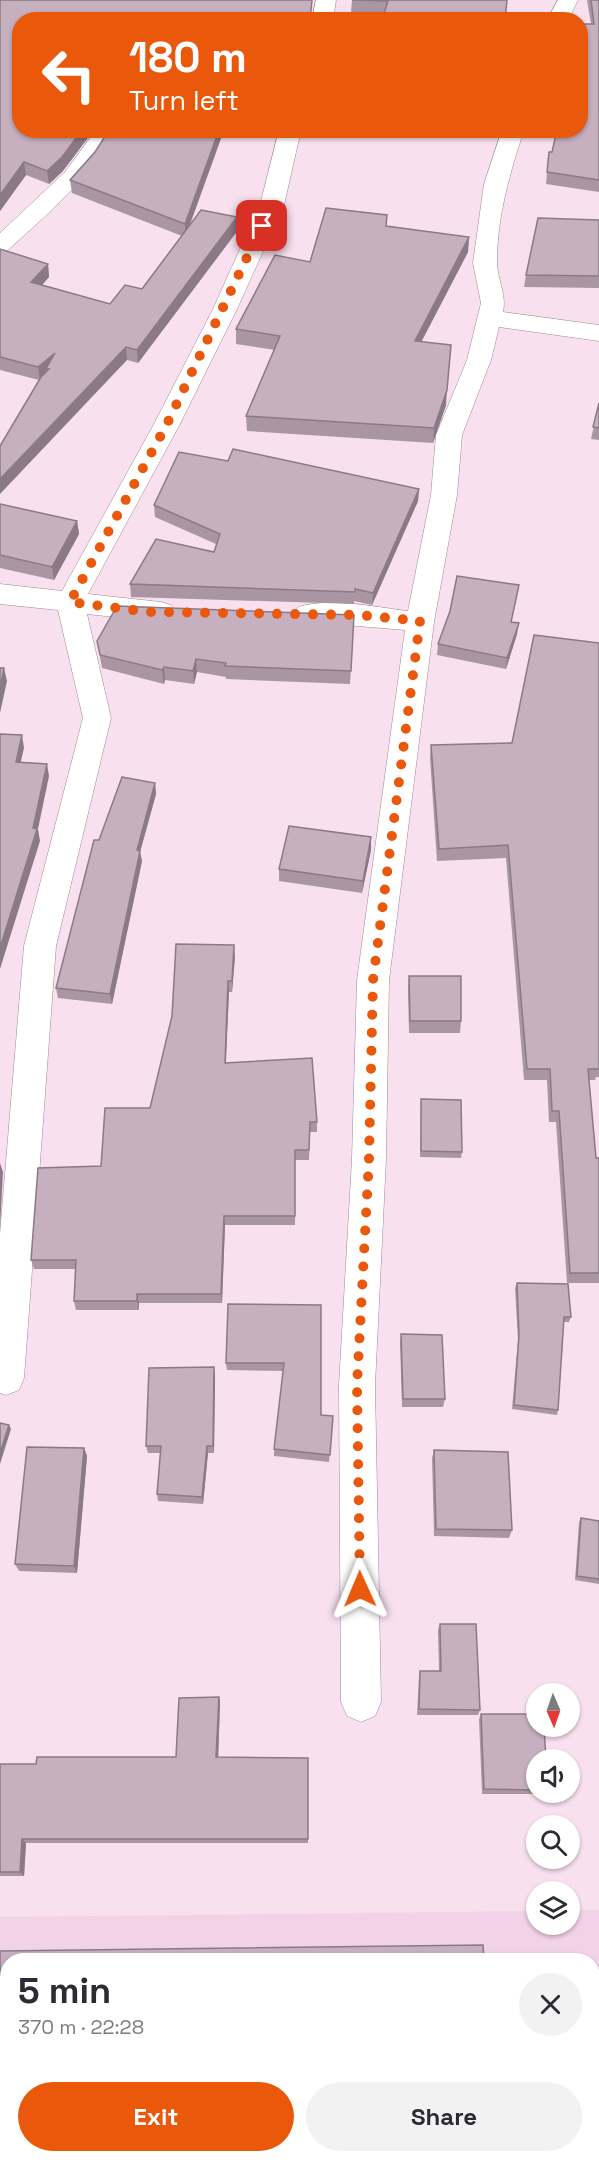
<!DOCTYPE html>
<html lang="en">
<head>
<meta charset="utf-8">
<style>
  :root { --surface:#fff; --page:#f2f2f3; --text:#2b2b33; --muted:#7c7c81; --accent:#ea580c }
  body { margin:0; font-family:"Space Grotesk",sans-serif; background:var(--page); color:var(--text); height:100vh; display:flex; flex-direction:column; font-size:22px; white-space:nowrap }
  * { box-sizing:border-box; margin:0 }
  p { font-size:20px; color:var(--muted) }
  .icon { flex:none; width:33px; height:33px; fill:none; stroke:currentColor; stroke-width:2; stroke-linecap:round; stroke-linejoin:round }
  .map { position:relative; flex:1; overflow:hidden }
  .drawer { position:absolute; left:0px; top:1953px; width:600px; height:210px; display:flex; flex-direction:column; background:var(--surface); border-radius:24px 24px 0 0; box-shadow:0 2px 4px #0004 }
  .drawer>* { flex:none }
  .hud { position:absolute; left:12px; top:12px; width:576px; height:126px; border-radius:24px; box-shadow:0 2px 4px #0004; background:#ea580c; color:#fff; overflow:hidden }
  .needle { width:39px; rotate:178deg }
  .buttons { position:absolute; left:526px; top:1683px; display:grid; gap:12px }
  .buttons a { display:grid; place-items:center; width:54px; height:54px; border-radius:50%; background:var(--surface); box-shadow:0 2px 4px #0004; font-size:30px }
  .pin { position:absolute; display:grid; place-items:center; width:51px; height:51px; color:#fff; margin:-26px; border-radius:12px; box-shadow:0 3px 9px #0006 }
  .me { position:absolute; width:66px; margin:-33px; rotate:359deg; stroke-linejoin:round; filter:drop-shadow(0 0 4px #0008) }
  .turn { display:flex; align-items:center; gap:21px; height:126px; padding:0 18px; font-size:27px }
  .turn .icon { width:78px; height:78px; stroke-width:2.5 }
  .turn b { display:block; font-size:42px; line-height:51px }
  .round { display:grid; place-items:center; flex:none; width:63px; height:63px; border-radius:32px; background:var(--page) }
  .overview { display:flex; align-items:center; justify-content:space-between; height:102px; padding:0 18px }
  h1 { font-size:36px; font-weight:800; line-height:45px }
  .button { display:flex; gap:12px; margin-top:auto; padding:12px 18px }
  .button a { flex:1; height:69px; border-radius:36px; background:var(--accent); color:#fff; font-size:24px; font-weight:800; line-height:69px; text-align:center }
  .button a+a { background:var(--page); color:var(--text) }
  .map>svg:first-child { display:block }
  .built { fill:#f1d2e6; fill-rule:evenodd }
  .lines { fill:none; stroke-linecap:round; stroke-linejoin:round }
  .minor-casing { stroke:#9e8997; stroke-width:1 }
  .minor { fill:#fff; fill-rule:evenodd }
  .wall { fill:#aa96a3 }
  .shaded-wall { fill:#8b7a85 }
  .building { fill:#c6afbe; stroke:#8b7a85; stroke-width:1.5 }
  .route { stroke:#ea580c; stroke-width:10; stroke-dasharray:0 18 }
</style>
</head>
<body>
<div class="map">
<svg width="599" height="2163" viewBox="0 0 599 2163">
  <rect width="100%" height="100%" fill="#f8e0ef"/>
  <path class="built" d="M 570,1910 L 599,1910 L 599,2163 L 0,2163 L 0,1917 L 537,1911 L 537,1924 L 570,1924 ZM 8,1960 L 592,1960 L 592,2156 L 8,2156 Z"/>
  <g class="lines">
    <defs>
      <path id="minor" d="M 316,0 L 336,0 L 333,20 L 312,20 Z
        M 558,0 L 578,0 L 568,20 L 547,20 Z
        M 96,130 L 118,130 C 89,178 49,213 8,250 L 0,252 L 0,233 L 65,172 Z
        M 279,130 L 301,130 L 284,205 L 237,309 L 180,424 L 88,594 L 161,602 L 171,605 L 175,612 L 171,619 L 161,622 L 87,614 L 111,718 L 56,946 L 24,1378 L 19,1390 L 6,1395 L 0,1393 L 0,1234 L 24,946 L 83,718 L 58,610 L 0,604 L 0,584 L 62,591 L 154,424 L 213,309 L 260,205 Z
        M 502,130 L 524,130 C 510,172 497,217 497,262 C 497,279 507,295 503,312 L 599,325 L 599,341 L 499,327 L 491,360 L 462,435 L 457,495 L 434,622 L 389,980 L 386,1159 L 375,1385 L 381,1702 L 375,1716 L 361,1722 L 347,1716 L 341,1702 L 339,1385 L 352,1159 L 357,980 L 405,630 L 298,621 L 294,614 L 298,607 C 331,597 374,607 408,611 L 431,495 L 436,435 L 467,360 L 481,303 L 473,263 L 484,184 Z"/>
    </defs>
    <use href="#minor" class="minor-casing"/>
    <use href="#minor" class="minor"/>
  </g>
  <path class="wall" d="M 0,0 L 312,0 L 312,7 L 20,20 L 63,171 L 49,184 L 26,175 L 0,211 Z
    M 352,0 L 508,0 L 385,12 L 351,12 Z
    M 587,0 L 599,0 L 599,192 L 546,184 L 549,152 L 552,152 L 580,130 L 580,24 L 591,24 Z
    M 224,130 L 190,225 L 238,230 L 138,363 L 127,360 L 39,380 L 0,370 L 0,249 L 48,264 L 49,277 L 42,285 L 110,304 L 142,289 L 182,236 L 72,193 L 70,180 Z
    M 599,220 L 599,288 L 524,287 L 526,275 Z
    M 386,226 L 469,237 L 468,252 L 421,342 L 446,405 L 433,443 L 247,431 L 246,416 L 275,350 L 236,344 L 236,329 L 310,262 Z
    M 599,403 L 599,440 L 591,439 Z
    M 228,461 L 419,489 L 418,501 L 372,605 L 354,601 L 354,604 L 131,597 L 130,584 L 214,552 L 216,544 L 155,517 L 154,505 Z
    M 0,504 L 77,521 L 79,534 L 54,580 L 0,568 Z
    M 517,596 L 511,622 L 517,634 L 506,669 L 437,655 L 438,644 Z
    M 354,615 L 350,684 L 226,679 L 226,677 L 197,672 L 194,684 L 165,680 L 164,684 L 102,668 L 97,641 Z
    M 599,643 L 599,1077 L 596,1077 L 595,1080 L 589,1080 L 596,1158 L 599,1158 L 599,1283 L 567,1283 L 556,1122 L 549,1122 L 547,1080 L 524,1080 L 506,858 L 437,861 L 430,758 L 431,745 L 512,743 Z
    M 155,783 L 156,794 L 140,852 L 142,861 L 112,1004 L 58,998 L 56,988 L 99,840 Z
    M 371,850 L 362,893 L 279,881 L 279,869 Z
    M 235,956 L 232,992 L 229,992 L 226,1063 L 317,1122 L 317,1132 L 310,1132 L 309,1160 L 295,1160 L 295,1225 L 225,1225 L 222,1303 L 139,1303 L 139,1310 L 76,1310 L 74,1301 L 76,1269 L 34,1269 L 31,1260 L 101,1166 L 150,1108 Z
    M 409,976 L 461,1021 L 460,1033 L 409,1033 L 408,988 Z
    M 421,1099 L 462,1152 L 461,1158 L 420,1157 Z
    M 517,1283 L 571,1317 L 569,1322 L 564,1322 L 558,1410 L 557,1415 L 512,1409 L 518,1340 L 515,1288 Z
    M 321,1305 L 321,1415 L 333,1416 L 329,1462 L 274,1456 L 274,1449 L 283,1371 L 227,1370 L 226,1363 Z
    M 401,1334 L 445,1399 L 443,1407 L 402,1407 L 400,1343 Z
    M 215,1375 L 214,1453 L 208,1453 L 203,1504 L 158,1501 L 157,1494 L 161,1453 L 148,1453 L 146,1446 Z
    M 84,1448 L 87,1456 L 77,1573 L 19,1571 L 15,1564 Z
    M 434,1450 L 512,1530 L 509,1538 L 434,1536 L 432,1458 Z
    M 581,1518 L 599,1521 L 599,1584 L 575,1580 L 579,1522 Z
    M 440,1624 L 480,1710 L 478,1715 L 417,1715 L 419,1677 L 420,1671 L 439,1671 L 438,1630 Z
    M 219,1697 L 220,1703 L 218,1757 L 308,1758 L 308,1843 L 26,1843 L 24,1876 L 0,1876 L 0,1764 L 36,1764 L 176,1757 Z
    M 481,1714 L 537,1760 L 537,1792 L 546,1792 L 545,1794 L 482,1794 L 479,1719 Z"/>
  <path class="shaded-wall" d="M 82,130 L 94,130 L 63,171 L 49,184 L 47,171 Z
    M 219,130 L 224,130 L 185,237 L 185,224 Z
    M 24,162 L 26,175 L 0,211 L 0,195 Z
    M 237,217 L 238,230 L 138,363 L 137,350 Z
    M 469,237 L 468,252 L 414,356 L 415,341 Z
    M 48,264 L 49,277 L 33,295 L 31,282 Z
    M 126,347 L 127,360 L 0,494 L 0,479 Z
    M 55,353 L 46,369 L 47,374 L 40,380 L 38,367 Z
    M 447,390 L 446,405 L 433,443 L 434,428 Z
    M 419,489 L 418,501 L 372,605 L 373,593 Z
    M 77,521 L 79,534 L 54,580 L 52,567 Z
    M 519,623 L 517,634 L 506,669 L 507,658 Z
    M 196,659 L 197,672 L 194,684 L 193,671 Z
    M 164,667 L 165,680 L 164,684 L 162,670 Z
    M 4,668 L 7,681 L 0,713 L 0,688 Z
    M 22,735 L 24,748 L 18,774 L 16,762 Z
    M 47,764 L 49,776 L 38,829 L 40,841 L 0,969 L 0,948 L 33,828 Z
    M 155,783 L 156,794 L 140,852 L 142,861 L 112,1004 L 110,994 L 137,850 Z
    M 371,837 L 371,850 L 362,893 L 363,881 Z
    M 234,945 L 235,956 L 232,992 L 232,981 Z
    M 228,981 L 229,992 L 225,1073 L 225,1063 Z
    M 0,1163 L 3,1172 L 0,1228 Z
    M 224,1216 L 225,1225 L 222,1303 L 221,1294 Z
    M 137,1294 L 139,1303 L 139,1310 L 137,1301 Z
    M 214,1367 L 215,1375 L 214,1453 L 213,1446 Z
    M 9,1425 L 11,1429 L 0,1464 L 0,1453 Z
    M 207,1446 L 208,1453 L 203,1504 L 202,1497 Z
    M 84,1448 L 87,1456 L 77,1573 L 74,1566 Z
    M 219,1697 L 220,1703 L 218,1763 L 216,1757 Z
    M 22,1839 L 26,1843 L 24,1876 L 20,1872 Z"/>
  <path class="building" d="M 0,0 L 312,0 L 310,20 L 20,20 L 20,130 L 82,130 L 62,157 L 47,171 L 24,162 L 0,195 Z
    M 352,0 L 507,0 L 505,20 L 382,20 L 388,1 Z
    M 591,0 L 599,0 L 599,180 L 547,172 L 549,152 L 552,152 L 557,130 L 580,130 L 580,59 L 584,59 L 580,38 L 580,24 L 594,24 Z
    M 109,130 L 219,130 L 185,224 L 70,180 L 95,152 Z
    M 326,208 L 387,215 L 386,226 L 469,237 L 415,341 L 451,345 L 447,390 L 434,428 L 246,416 L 280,336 L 236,329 L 275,255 L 310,262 Z
    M 201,210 L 237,217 L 137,350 L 126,347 L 0,479 L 0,446 L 41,377 L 49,369 L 46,369 L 55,353 L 38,367 L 0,357 L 0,249 L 48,264 L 31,282 L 110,304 L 125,285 L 142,289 Z
    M 538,218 L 599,220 L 599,276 L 526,275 Z
    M 599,403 L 599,428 L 593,427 Z
    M 233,449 L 419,489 L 373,593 L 355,589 L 355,592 L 130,584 L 156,539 L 214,552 L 220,534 L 154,505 L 179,452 L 228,461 Z
    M 0,504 L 77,521 L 52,567 L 0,555 Z
    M 457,576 L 519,585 L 511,622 L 519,623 L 507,658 L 438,644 L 450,611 Z
    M 117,606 L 354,615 L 351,671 L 225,666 L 226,663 L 196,659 L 193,671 L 164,667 L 162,670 L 100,655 L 97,641 Z
    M 534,635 L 599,643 L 599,1069 L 588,1069 L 596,1158 L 599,1158 L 599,1273 L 570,1273 L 559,1111 L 552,1111 L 550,1069 L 527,1069 L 508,845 L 439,849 L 431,745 L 512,743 Z
    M 0,668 L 4,668 L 0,688 Z
    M 0,734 L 22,735 L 16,762 L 47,764 L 33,828 L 37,829 L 0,948 Z
    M 122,777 L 155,783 L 137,850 L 140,851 L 110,994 L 56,988 L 94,840 L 99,840 Z
    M 289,826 L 371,837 L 363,881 L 279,869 Z
    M 176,944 L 234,945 L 232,981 L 228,981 L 225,1063 L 312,1058 L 317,1122 L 310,1122 L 309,1150 L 295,1150 L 295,1216 L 224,1216 L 221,1294 L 137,1294 L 137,1301 L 74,1301 L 76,1260 L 31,1260 L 38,1168 L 101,1166 L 105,1108 L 150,1108 L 172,1016 Z
    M 409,976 L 461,976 L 461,1021 L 410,1021 Z
    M 421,1099 L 461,1100 L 462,1152 L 421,1151 Z
    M 517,1283 L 568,1284 L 571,1317 L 564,1317 L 558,1410 L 514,1405 L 519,1335 Z
    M 228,1304 L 321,1305 L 321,1415 L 333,1416 L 330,1455 L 274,1449 L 284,1363 L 226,1363 Z
    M 401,1334 L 442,1335 L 445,1399 L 403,1399 Z
    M 214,1367 L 213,1446 L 207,1446 L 202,1497 L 157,1494 L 161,1446 L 146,1446 L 149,1368 Z
    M 0,1423 L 9,1425 L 0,1453 Z
    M 27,1447 L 84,1448 L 74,1566 L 15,1564 Z
    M 434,1450 L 508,1452 L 512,1530 L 436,1529 Z
    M 581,1518 L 599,1521 L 599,1579 L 577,1576 Z
    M 440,1624 L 476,1624 L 480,1710 L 419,1709 L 420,1671 L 441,1671 Z
    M 219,1697 L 216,1757 L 308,1758 L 308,1839 L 22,1839 L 20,1872 L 0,1872 L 0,1764 L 36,1764 L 37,1757 L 176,1757 L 179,1698 Z
    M 481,1714 L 537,1714 L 537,1726 L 544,1726 L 546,1760 L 537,1760 L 537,1790 L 484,1789 Z
    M 483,1945 L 484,1960 L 8,1960 L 8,2071 L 0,2071 L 0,1951 Z"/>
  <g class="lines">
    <path class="route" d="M 262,226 L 167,424 L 70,602 L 148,612 L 358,615 L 420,621 L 373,980 L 369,1159 L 357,1385 L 360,1589"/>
  </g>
</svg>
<div class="buttons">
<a><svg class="needle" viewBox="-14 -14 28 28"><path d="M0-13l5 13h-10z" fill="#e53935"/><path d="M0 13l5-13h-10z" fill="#7c7c81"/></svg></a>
<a><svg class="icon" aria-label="sound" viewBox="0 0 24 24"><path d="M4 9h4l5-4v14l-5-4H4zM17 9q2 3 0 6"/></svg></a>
<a><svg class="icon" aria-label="search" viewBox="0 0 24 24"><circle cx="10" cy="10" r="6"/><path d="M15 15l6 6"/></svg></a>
<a><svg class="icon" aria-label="layers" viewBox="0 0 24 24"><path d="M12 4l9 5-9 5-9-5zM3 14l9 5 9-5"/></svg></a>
</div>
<div class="pin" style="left:262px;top:226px;background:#d93025"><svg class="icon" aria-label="arrive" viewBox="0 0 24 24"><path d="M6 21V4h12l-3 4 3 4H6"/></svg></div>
<svg class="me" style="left:360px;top:1589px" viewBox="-20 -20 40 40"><path d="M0-17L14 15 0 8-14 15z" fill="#ea580c" stroke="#fff" stroke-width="4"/></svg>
<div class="hud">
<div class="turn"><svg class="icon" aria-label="left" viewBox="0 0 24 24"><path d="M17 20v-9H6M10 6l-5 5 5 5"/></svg><div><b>180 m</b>Turn left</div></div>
</div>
<section class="drawer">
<div class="overview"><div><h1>5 min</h1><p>370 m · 22:28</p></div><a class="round"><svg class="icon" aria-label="close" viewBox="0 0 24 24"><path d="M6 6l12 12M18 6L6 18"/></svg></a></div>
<div class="button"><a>Exit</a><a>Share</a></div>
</section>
</div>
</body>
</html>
